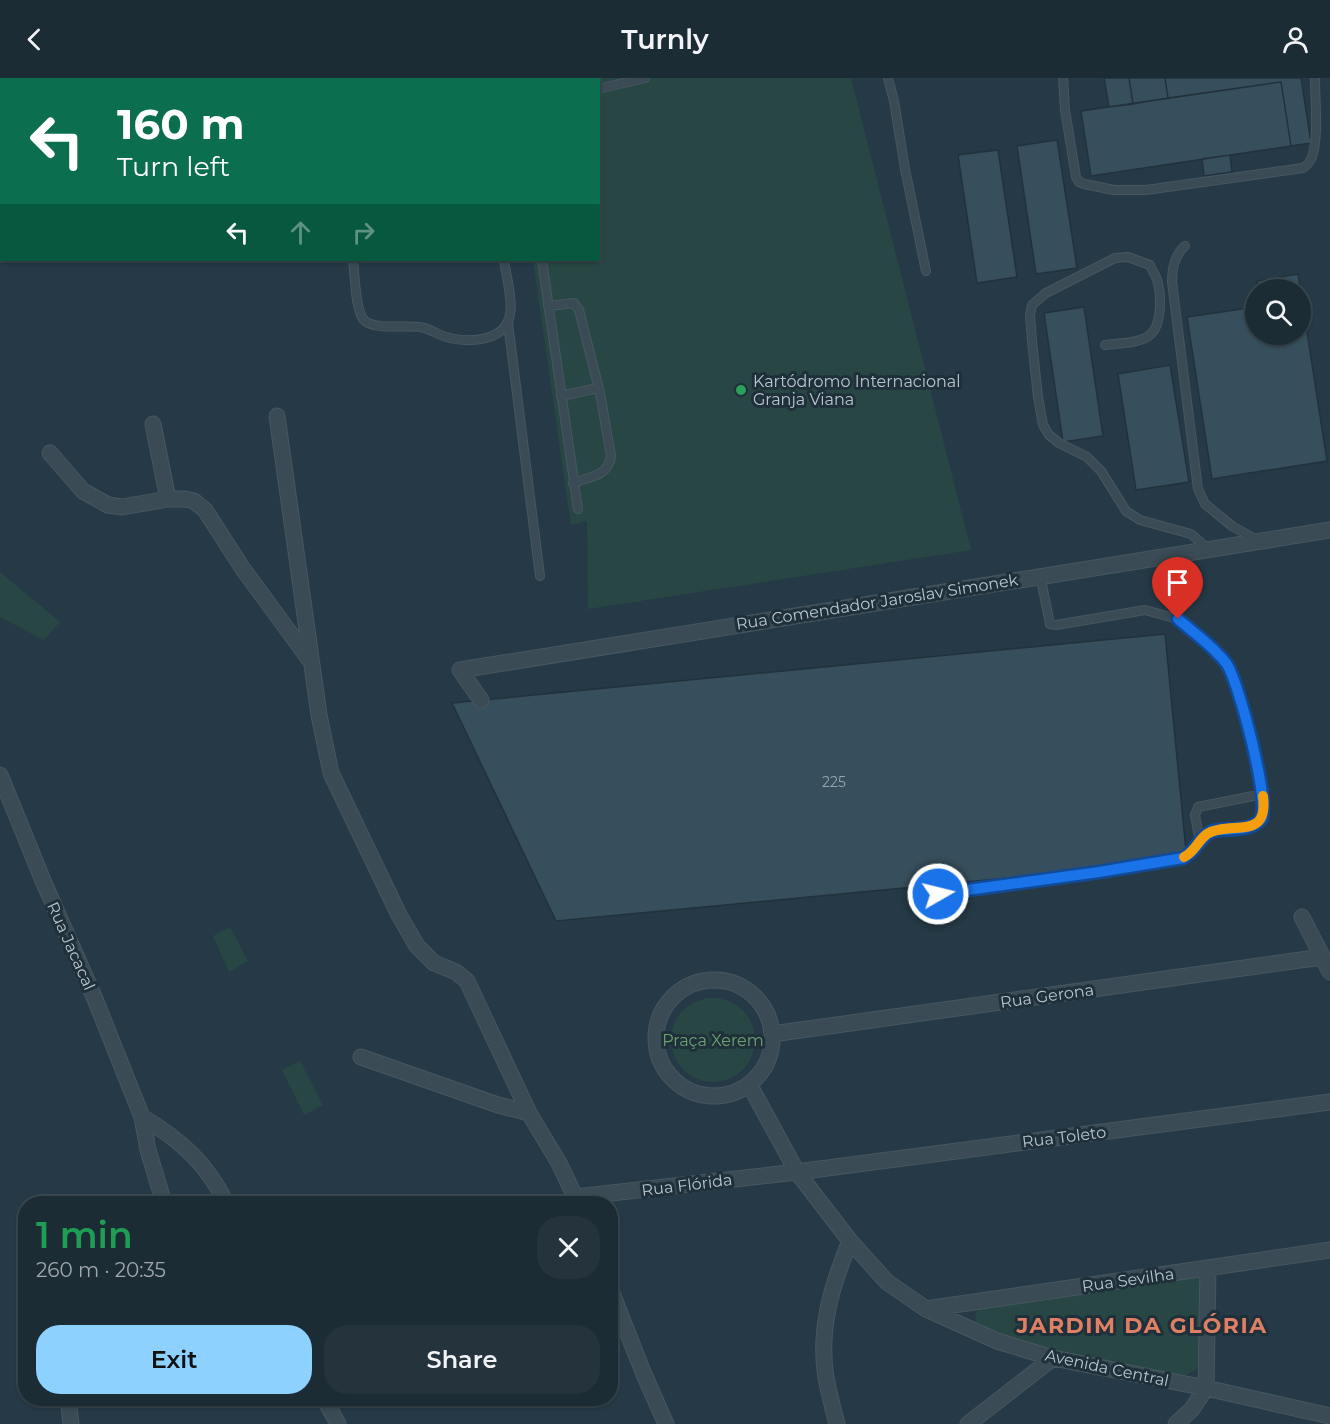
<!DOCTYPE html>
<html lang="en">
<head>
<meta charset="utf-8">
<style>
  :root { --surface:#1c2c34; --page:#25343c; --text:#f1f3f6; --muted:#a0a7ac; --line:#3a484f; --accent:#8cd1ff }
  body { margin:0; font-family:Montserrat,sans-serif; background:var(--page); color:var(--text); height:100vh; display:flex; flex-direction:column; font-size:22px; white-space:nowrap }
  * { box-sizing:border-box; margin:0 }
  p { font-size:20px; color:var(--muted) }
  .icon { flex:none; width:33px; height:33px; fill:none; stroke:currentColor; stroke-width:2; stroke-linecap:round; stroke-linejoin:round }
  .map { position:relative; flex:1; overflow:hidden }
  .side { position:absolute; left:18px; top:1118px; width:600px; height:210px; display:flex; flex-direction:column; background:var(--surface); border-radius:24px; box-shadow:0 2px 4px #0004,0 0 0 2px var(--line) }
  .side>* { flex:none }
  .top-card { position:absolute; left:0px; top:0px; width:600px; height:183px; box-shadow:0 2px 4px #0004,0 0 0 2px var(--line); background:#0b6e4f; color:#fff; overflow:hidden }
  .controls { position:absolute; left:1245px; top:201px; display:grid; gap:12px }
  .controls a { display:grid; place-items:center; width:66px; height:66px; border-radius:50%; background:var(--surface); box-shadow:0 2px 4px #0004,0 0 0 2px var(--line); font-size:30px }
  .pin { position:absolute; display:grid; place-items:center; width:51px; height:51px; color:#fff; margin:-62px -26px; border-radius:50% 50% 50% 0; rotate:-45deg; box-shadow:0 0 6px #0007 }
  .pin .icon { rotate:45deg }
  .me { position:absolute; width:66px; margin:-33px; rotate:82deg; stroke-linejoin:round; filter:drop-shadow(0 0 4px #0008) }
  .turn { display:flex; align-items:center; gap:21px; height:126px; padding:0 18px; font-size:27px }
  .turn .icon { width:78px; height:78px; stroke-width:2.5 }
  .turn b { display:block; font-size:42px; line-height:51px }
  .lanes { display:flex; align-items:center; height:57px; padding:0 18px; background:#0003; justify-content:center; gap:30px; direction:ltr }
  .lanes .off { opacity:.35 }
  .round { display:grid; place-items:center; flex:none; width:63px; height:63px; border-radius:24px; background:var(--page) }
  .overview { display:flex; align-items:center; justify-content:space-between; height:102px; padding:0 18px }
  h1 { font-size:36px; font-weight:600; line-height:45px; color:#1e9e55 }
  .cta { display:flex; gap:12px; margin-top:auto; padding:12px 18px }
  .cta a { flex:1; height:69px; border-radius:24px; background:var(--accent); color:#111; font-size:24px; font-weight:600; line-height:69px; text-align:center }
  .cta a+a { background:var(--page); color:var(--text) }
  header { display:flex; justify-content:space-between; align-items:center; height:78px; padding:0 18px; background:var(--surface); font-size:27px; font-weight:600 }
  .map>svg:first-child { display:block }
  .green { fill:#284744 }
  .building { fill:#374f5c; stroke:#21323d; stroke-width:1.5 }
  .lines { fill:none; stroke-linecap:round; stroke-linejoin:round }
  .service-casing { stroke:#475761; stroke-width:10 }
  .minor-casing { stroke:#475761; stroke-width:17 }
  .service { stroke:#3a4b55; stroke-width:8 }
  .minor { stroke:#3a4b55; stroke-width:15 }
  .route-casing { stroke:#114b97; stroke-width:15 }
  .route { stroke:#1a73e8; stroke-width:10 }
  .slow { stroke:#f59e0b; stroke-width:10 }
  .leisure-dot { fill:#2e9e5b; stroke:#1f303b; stroke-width:2 }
  .labels { text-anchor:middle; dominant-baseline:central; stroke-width:6; stroke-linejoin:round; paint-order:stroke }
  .number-label { font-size:14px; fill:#96a6b0 }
  .poi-label { font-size:16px; fill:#b8c5ce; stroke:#1f303b; text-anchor:start }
  .street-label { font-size:16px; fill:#b8c5ce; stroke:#1f303b }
  .park-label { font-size:16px; fill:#6da16e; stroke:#1f303b }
  .district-label { font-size:22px; font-weight:bold; letter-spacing:1.5px; fill:#df7f63; stroke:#1f303b }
</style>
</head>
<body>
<header><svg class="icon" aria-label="back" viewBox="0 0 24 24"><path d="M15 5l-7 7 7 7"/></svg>Turnly<svg class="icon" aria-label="person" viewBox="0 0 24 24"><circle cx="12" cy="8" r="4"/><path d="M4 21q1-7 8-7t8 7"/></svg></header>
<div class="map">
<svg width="1330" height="1346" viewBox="0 0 1330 1346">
  <rect width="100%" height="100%" fill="#253a46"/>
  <path class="green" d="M 605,0 L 851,0 L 971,472 L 588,531 L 587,443 L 571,447 L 533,182 L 598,182 L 598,2 L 595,1 Z
    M 0,494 L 60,544 L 44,562 L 0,539 Z
    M 230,849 L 248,883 L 229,894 L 213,858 Z
    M671 962a42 42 0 1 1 84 0a42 42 0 1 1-84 0Z
    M 300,983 L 323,1027 L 304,1037 L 282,992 Z
    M 1196,1198 L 1203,1205 L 1199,1286 L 1195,1292 L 1185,1298 L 1050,1272 L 981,1250 L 975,1243 L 976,1236 L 980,1230 Z"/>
  <path class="building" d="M 1104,0 L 1129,0 L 1133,26 L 1109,29 Z
    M 1129,0 L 1165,0 L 1168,20 L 1133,26 Z
    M 1165,0 L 1301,0 L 1311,65 L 1291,68 L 1281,4 L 1168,20 Z
    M 1281,4 L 1291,68 L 1091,98 L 1081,33 Z
    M 1057,62 L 1077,190 L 1036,196 L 1017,68 Z
    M 998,72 L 1017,199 L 977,205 L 958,77 Z
    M 1230,77 L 1232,94 L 1204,98 L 1202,81 Z
    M 1298,196 L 1327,383 L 1212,401 L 1187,239 L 1256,229 L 1256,256 L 1300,256 L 1300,212 L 1258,212 L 1257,203 Z
    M 1084,229 L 1103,358 L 1063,364 L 1044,235 Z
    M 1170,287 L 1189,404 L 1136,412 L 1118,296 Z
    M 1165,556 L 1187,783 L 556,843 L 452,625 Z"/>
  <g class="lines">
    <defs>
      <path id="service" d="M 363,0 L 363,2
        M 888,0 L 894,23 L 905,91 L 926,193
        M 1063,0 L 1065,32 L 1076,99 L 1079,104 L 1084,106 L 1114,112 L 1146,112 L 1303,90 C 1307,87 1310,85 1312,79 C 1319,58 1315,23 1315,0
        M 451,2 L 463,0
        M 598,11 L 645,0
        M 0,58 L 2,58
        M 1185,168 C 1174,177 1172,191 1172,204 L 1198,411 L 1205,426 L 1232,448 L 1257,462
        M 353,182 C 355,196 355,235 365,243 C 376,252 406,247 420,249 C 430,250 439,258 450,260 C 471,265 506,263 510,236 C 513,222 506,197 504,182
        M 542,182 L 578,431
        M 548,228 L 574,225 L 579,232 L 600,315 L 611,378 C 608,399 590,398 573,405
        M 508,245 L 540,498
        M 1105,267 C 1119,265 1140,266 1151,256 C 1162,246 1161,218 1158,205 C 1157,199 1152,193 1150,187 L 1128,179 L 1115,180 L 1046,215 L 1032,227 L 1030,237 L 1032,263 L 1038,319 L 1043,347 L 1049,357 L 1059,365 L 1087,379 L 1101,393 L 1126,433 L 1140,442 L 1191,456 L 1207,470
        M 561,318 L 598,310
        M 1200,764 L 1195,737 L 1198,729 L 1263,716
        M 938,816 L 1099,794 L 1183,780 C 1195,774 1199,758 1211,754 C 1229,748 1246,752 1262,740 L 1264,729 L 1260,698 L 1239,616 L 1228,586 L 1203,563 L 1178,541 L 1145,532 L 1056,547 L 1050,546 L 1040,497"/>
      <path id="minor" d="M 277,338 L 319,637 L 331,695 L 399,837 L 417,868 L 434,885 L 456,894 L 467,903 L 529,1035 L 559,1085 L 578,1125
        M 153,346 L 168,421
        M 50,375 L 83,413 L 108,427 L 122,429 L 168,421 L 185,421 L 194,423 L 205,432 L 243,491 L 309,581
        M 481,622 L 460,592 L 1330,452
        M 0,697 L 44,805 L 95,921 L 142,1039 L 148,1072 L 164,1125
        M 1302,839 L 1330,894
        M656 960a58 58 0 1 1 116 0a58 58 0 1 1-116 0Z
        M 772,956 L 1322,879
        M 361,979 L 498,1027 L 529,1035
        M 749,1006 L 797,1094 L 850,1163 L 887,1204 L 926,1231 L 997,1263 L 1053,1280 L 1206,1310 L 1330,1338
        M 142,1039 C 179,1061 207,1085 226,1125
        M 576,1119 L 797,1094 L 1330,1024
        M 610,1210 L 643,1294 L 666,1346
        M 926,1231 L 1330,1172
        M 68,1320 L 71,1346
        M 324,1320 L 338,1346
        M 837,1346 C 833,1331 829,1315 826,1300 C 818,1251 832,1207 850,1163
        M 968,1346 L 1053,1280
        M 1176,1346 L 1192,1331 L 1206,1310 L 1208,1190"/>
    </defs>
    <use href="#service" class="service-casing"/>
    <use href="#minor" class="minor-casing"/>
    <use href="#service" class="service"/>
    <use href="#minor" class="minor"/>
  </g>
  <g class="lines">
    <defs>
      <path id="route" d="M 938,816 L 1099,794 L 1183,780 C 1196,774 1200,757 1213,753 C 1227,750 1252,754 1261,741 C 1271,727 1238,600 1226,585 C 1213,568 1194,555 1178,541"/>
    </defs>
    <use href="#route" class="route-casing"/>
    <use href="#route" class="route"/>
    <path class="slow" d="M 1184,779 C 1195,774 1198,762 1207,756 C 1230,742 1269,764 1263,718"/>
  </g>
  <circle class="leisure-dot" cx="741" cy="312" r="6"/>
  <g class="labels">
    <g class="number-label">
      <text x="834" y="704">225</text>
    </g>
    <g class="poi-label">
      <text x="753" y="303">Kartódromo Internacional<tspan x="753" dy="18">Granja Viana</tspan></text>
    </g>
    <g class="street-label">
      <text transform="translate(877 524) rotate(-9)">Rua Comendador Jaroslav Simonek</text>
      <text transform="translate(71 868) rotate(66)">Rua Jacacal</text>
      <text transform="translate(1047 918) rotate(-8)">Rua Gerona</text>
      <text transform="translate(1064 1059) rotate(-7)">Rua Toleto</text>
      <text transform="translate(687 1107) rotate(-7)">Rua Flórida</text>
      <text transform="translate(1128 1202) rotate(-8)">Rua Sevilha</text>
      <text transform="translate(1107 1290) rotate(12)">Avenida Central</text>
    </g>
    <g class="park-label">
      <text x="713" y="962">Praça Xerem</text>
    </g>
    <g class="district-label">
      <text x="1142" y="1247">JARDIM DA GLÓRIA</text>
    </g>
  </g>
</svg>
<div class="controls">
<a><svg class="icon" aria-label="search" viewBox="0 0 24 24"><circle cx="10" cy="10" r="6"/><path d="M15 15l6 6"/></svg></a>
</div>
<div class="pin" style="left:1178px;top:541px;background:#d93025"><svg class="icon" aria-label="arrive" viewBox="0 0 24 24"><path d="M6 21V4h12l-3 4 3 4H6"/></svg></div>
<svg class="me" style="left:938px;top:816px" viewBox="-20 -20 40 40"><circle r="17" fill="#1a73e8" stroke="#fff" stroke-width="3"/><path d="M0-11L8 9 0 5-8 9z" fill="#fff"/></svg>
<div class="top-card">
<div class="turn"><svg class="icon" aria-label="left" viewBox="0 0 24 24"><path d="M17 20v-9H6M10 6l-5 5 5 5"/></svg><div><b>160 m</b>Turn left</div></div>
<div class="lanes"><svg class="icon" aria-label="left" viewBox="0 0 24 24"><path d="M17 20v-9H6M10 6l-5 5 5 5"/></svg><svg class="icon off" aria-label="ahead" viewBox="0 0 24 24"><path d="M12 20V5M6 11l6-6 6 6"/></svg><svg class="icon off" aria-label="right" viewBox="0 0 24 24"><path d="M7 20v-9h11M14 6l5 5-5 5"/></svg></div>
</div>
<section class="side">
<div class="overview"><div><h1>1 min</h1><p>260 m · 20:35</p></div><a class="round"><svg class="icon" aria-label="close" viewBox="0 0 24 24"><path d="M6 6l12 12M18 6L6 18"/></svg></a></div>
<div class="cta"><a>Exit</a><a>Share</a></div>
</section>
</div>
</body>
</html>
